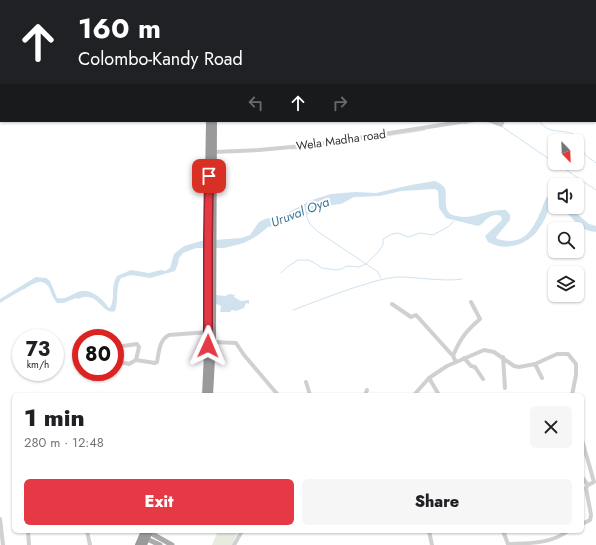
<!DOCTYPE html>
<html lang="en">
<head>
<meta charset="utf-8">
<style>
  :root { --surface:#fff; --page:#f6f6f6; --text:#202124; --muted:#757577; --accent:#e63946 }
  body { margin:0; font-family:Jost,sans-serif; background:var(--page); color:var(--text); height:100vh; display:flex; flex-direction:column; font-size:15px; white-space:nowrap }
  * { box-sizing:border-box; margin:0 }
  p { font-size:13px; color:var(--muted) }
  .icon { flex:none; width:22px; height:22px; fill:none; stroke:currentColor; stroke-width:2; stroke-linecap:round; stroke-linejoin:round }
  .map { position:relative; flex:1; overflow:hidden }
  .sheet { position:absolute; left:12px; top:393px; width:572px; height:140px; display:flex; flex-direction:column; background:var(--surface); border-radius:6px; box-shadow:0 1px 3px #0004 }
  .sheet>* { flex:none }
  .top-card { position:absolute; left:0px; top:0px; width:596px; height:122px; box-shadow:0 1px 3px #0004; background:#202124; color:#fff; overflow:hidden }
  .needle { width:26px; rotate:157deg }
  .buttons { position:absolute; left:548px; top:134px; display:grid; gap:8px }
  .buttons a { display:grid; place-items:center; width:36px; height:36px; border-radius:6px; background:var(--surface); box-shadow:0 1px 3px #0004; font-size:20px }
  .speed { position:absolute; left:12px; top:329px; display:flex; gap:8px; font-size:20px; font-weight:700; text-align:center }
  .speed>* { display:grid; place-content:center; width:52px; height:52px; border-radius:50%; background:var(--surface); box-shadow:0 1px 3px #0004; line-height:1 }
  .speed small { font-size:10px; font-weight:400 }
  .speed .limit { border:6px solid #d22; background:#fff; color:#111 }
  .pin { position:absolute; display:grid; place-items:center; width:34px; height:34px; color:#fff; margin:-17px; border-radius:8px; box-shadow:0 2px 6px #0006 }
  .me { position:absolute; width:44px; margin:-22px; rotate:1deg; stroke-linejoin:round; filter:drop-shadow(0 0 3px #0008) }
  .turn { display:flex; align-items:center; gap:14px; height:84px; padding:0 12px; font-size:18px }
  .turn .icon { width:52px; height:52px; stroke-width:2.5 }
  .turn b { display:block; font-size:28px; line-height:34px }
  .lanes { display:flex; align-items:center; height:38px; padding:0 12px; background:#0003; justify-content:center; gap:20px; direction:ltr }
  .lanes .off { opacity:.35 }
  .round { display:grid; place-items:center; flex:none; width:42px; height:42px; border-radius:6px; background:var(--page) }
  .overview { display:flex; align-items:center; justify-content:space-between; height:68px; padding:0 12px }
  h1 { font-size:24px; font-weight:800; line-height:30px }
  .action { display:flex; gap:8px; margin-top:auto; padding:8px 12px }
  .action a { flex:1; height:46px; border-radius:6px; background:var(--accent); color:#fff; font-size:16px; font-weight:800; line-height:46px; text-align:center }
  .action a+a { background:var(--page); color:var(--text) }
  .map>svg:first-child { display:block }
  .green { fill:#e6ecdf }
  .water { fill:#cfe2ee }
  .lines { fill:none; stroke-linecap:round; stroke-linejoin:round }
  .stream { stroke:#cfe2ee; stroke-width:1 }
  .minor { stroke:#d0d0d0; stroke-width:4 }
  .major { stroke:#ababab; stroke-width:5 }
  .highway { stroke:#9a9a9a; stroke-width:6 }
  .route-casing { stroke:#96252e; stroke-width:10 }
  .route { stroke:#e63946; stroke-width:7 }
  .labels { text-anchor:middle; dominant-baseline:central; stroke-width:4; stroke-linejoin:round; paint-order:stroke }
  .street-label { font-size:12px; fill:#333; stroke:#fff }
  .water-label { font-size:13px; font-style:italic; fill:#3f7597; stroke:#fff }
</style>
</head>
<body>
<div class="map">
<svg width="596" height="545" viewBox="0 0 596 545">
  <rect width="100%" height="100%" fill="#fff"/>
  <path class="green" d="M 218,531 L 238,531 L 232,545 L 212,545 Z"/>
  <path class="water" d="M 435,181 C 451,188 444,193 446,205 C 446,209 448,211 450,214 C 469,221 475,214 493,211 C 497,210 501,210 506,210 L 510,215 L 510,220 L 496,237 L 497,239 C 523,246 531,233 541,211 C 543,206 544,201 547,197 L 555,196 L 555,203 L 550,205 C 548,213 544,222 538,230 C 527,245 505,252 488,242 L 485,236 L 502,220 L 501,216 L 498,215 C 486,215 487,222 478,226 L 446,218 L 439,208 L 438,191 L 435,189 L 401,191 L 380,196 L 354,197 L 341,204 L 332,205 L 320,208 L 303,217 L 281,225 L 268,227 L 257,236 L 244,243 L 224,248 L 196,248 L 183,253 L 179,258 L 178,264 L 175,271 L 150,278 L 131,275 L 121,278 C 115,288 119,299 115,311 C 102,316 98,289 78,299 L 76,298 L 63,303 L 57,303 C 51,296 52,292 48,286 C 41,276 29,287 22,290 C 15,294 7,298 0,303 L 0,299 L 36,277 L 46,278 L 50,281 L 57,298 C 66,300 70,295 78,292 C 89,287 103,299 108,307 L 110,308 C 116,297 110,287 117,276 L 131,270 L 149,273 L 161,270 L 165,271 L 170,268 L 174,254 L 184,246 L 201,241 L 241,238 L 250,235 L 259,222 L 265,219 L 283,215 L 312,200 L 331,194 L 355,192 L 376,193 L 411,185 Z
    M 559,207 L 569,207 L 589,224 L 596,226 L 596,232 L 589,231 L 580,227 L 569,215 L 564,213 Z
    M 230,294 L 233,295 L 235,294 L 234,297 L 241,301 L 249,300 L 249,304 L 246,303 L 244,308 L 236,311 L 232,310 L 230,312 L 220,312 L 221,306 L 215,303 L 216,295 L 225,296 Z"/>
  <g class="lines">
    <path class="stream" d="M 224,0 L 227,1
      M 178,1 L 178,0
      M 0,108 L 1,109
      M 539,121 C 551,137 564,127 576,136 C 581,140 581,147 584,153 C 587,158 592,159 596,163
      M 464,124 L 477,121 L 490,122
      M 501,126 L 555,163
      M 292,149 L 315,147 L 425,130
      M 556,163 L 596,190
      M 306,215 L 310,224 L 317,231 L 378,272 L 381,278
      M 281,273 L 287,267 L 298,260 L 308,260 L 313,262 L 322,268 L 336,270 L 341,269 L 347,266 L 359,267 L 366,264 L 378,252 L 383,245 L 383,239 L 392,234 L 398,233 L 408,237 L 420,233 L 433,235 L 448,227 L 454,221
      M 293,310 C 314,302 335,294 356,287 C 370,283 383,278 398,277 C 418,277 444,282 462,279"/>
    <path class="minor" d="M 91,0 L 91,1
      M 503,0 L 503,1
      M 569,0 L 569,1
      M 58,1 L 59,0
      M 67,1 L 67,0
      M 450,1 L 451,0
      M 517,1 L 519,0
      M 588,1 L 588,0
      M 595,17 L 596,16
      M 595,45 L 596,46
      M 0,84 L 1,84
      M 491,121 L 501,125 L 503,121
      M 214,152 L 259,150 L 313,145 L 467,121
      M 392,304 L 411,317 L 416,315 L 453,356 L 456,362
      M 213,342 L 236,343 L 244,355 L 278,395
      M 115,349 L 123,346 L 137,344 L 139,347 L 136,360
      M 453,356 C 460,339 466,331 480,319 L 471,302
      M 503,357 L 505,388
      M 464,358 L 471,366 L 475,367 L 483,379
      M 115,361 L 129,364 L 136,360 L 155,363 L 157,362 C 159,352 159,340 169,335 L 209,332
      M 535,364 L 542,378
      M 429,378 L 439,395
      M 306,382 L 310,395
      M 365,395 L 367,390
      M 414,395 L 429,378 L 447,366 L 484,350 L 494,352 L 514,366 L 519,367 L 535,364 L 557,354 L 568,354 L 576,364 L 576,375 L 572,395
      M 582,440 L 594,482 L 588,485 L 586,488 L 591,515 L 590,520 L 582,524
      M 582,477 L 588,485
      M 0,519 L 3,545
      M 28,531 L 29,545
      M 87,531 L 90,545
      M 429,531 L 432,545
      M 503,531 L 508,544
      M 234,545 L 242,531
      M 508,545 L 508,544 C 530,543 550,544 568,531"/>
    <path class="major" d="M 125,0 L 126,1
      M 147,531 L 172,545
      M 143,537 L 160,545"/>
    <path class="highway" d="M 211,1 L 211,0
      M 217,1 L 217,0
      M 205,395 L 208,332 L 207,238 L 209,121
      M 210,395 L 213,342 L 214,121
      M 138,545 L 144,531
      M 144,545 L 150,531"/>
  </g>
  <g class="lines">
    <defs>
      <path id="route" d="M 208,346 L 208,238 L 209,176"/>
    </defs>
    <use href="#route" class="route-casing"/>
    <use href="#route" class="route"/>
  </g>
  <g class="labels">
    <g class="street-label">
      <text transform="translate(341 140) rotate(-8)">Wela Madha road</text>
    </g>
    <g class="water-label">
      <text transform="translate(300 212) rotate(-21)">Uruval Oya</text>
    </g>
  </g>
</svg>
<div class="buttons">
<a><svg class="needle" viewBox="-14 -14 28 28"><path d="M0-13l5 13h-10z" fill="#e53935"/><path d="M0 13l5-13h-10z" fill="#757577"/></svg></a>
<a><svg class="icon" aria-label="sound" viewBox="0 0 24 24"><path d="M4 9h4l5-4v14l-5-4H4zM17 9q2 3 0 6"/></svg></a>
<a><svg class="icon" aria-label="search" viewBox="0 0 24 24"><circle cx="10" cy="10" r="6"/><path d="M15 15l6 6"/></svg></a>
<a><svg class="icon" aria-label="layers" viewBox="0 0 24 24"><path d="M12 4l9 5-9 5-9-5zM3 14l9 5 9-5"/></svg></a>
</div>
<div class="speed"><div>73<small>km/h</small></div><div class="limit">80</div></div>
<div class="pin" style="left:209px;top:176px;background:#d93025"><svg class="icon" aria-label="arrive" viewBox="0 0 24 24"><path d="M6 21V4h12l-3 4 3 4H6"/></svg></div>
<svg class="me" style="left:208px;top:346px" viewBox="-20 -20 40 40"><path d="M0-17L14 15 0 8-14 15z" fill="#e63946" stroke="#fff" stroke-width="4"/></svg>
<div class="top-card">
<div class="turn"><svg class="icon" aria-label="ahead" viewBox="0 0 24 24"><path d="M12 20V5M6 11l6-6 6 6"/></svg><div><b>160 m</b>Colombo-Kandy Road</div></div>
<div class="lanes"><svg class="icon off" aria-label="left" viewBox="0 0 24 24"><path d="M17 20v-9H6M10 6l-5 5 5 5"/></svg><svg class="icon" aria-label="ahead" viewBox="0 0 24 24"><path d="M12 20V5M6 11l6-6 6 6"/></svg><svg class="icon off" aria-label="right" viewBox="0 0 24 24"><path d="M7 20v-9h11M14 6l5 5-5 5"/></svg></div>
</div>
<section class="sheet">
<div class="overview"><div><h1>1 min</h1><p>280 m · 12:48</p></div><a class="round"><svg class="icon" aria-label="close" viewBox="0 0 24 24"><path d="M6 6l12 12M18 6L6 18"/></svg></a></div>
<div class="action"><a>Exit</a><a>Share</a></div>
</section>
</div>
</body>
</html>
